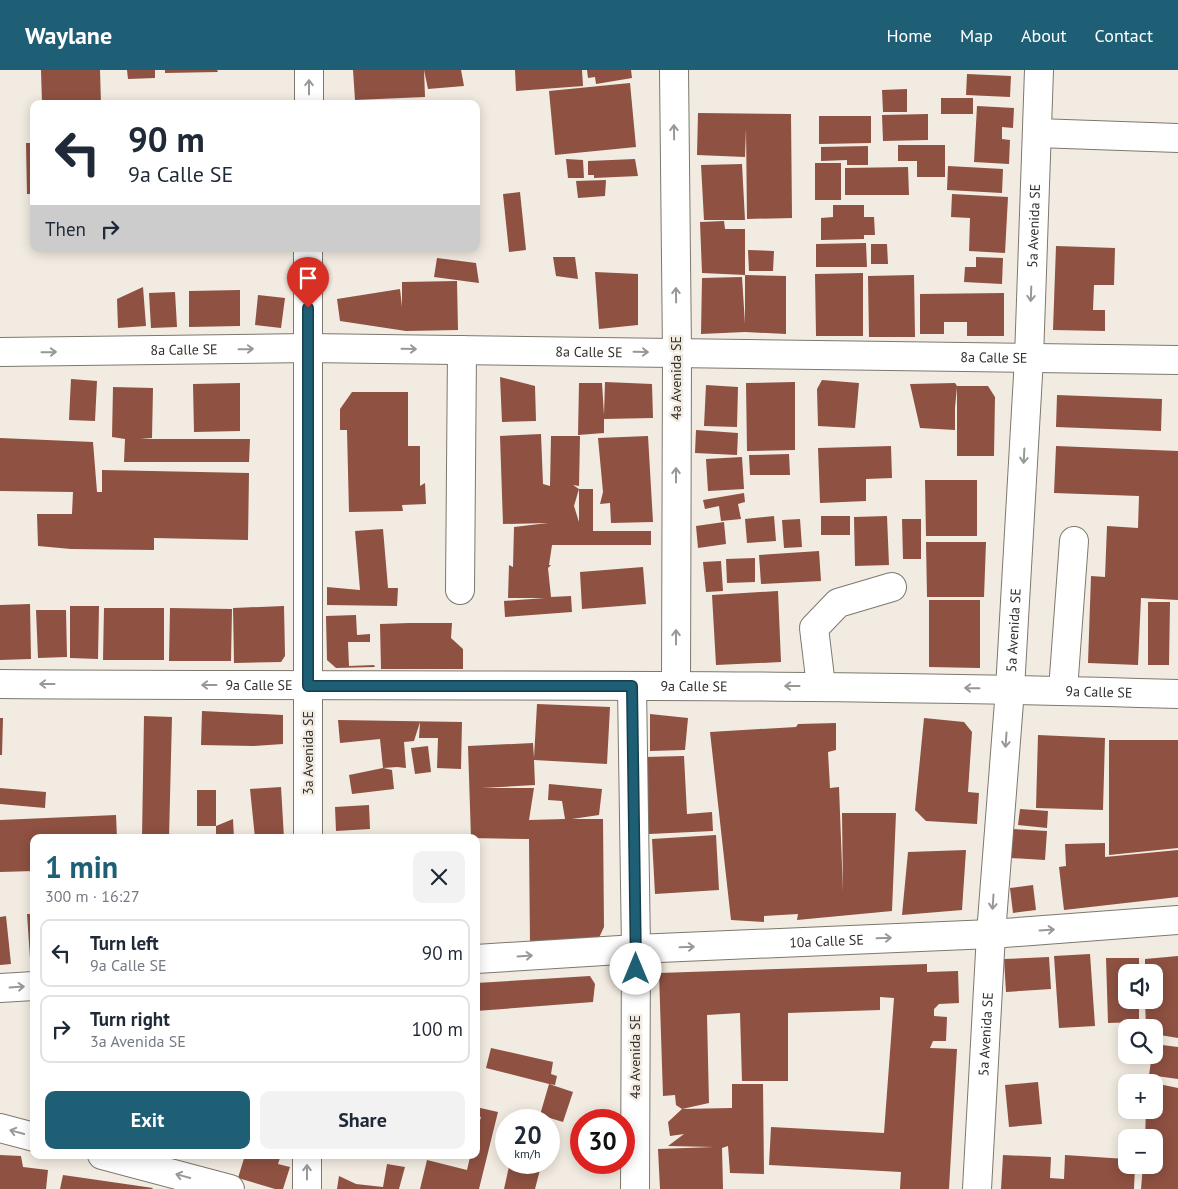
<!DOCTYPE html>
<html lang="en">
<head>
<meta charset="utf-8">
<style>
  :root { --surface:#fff; --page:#f2f2f3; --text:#1f2937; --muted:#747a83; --line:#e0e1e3; --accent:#1f5f75 }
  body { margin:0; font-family:"PT Sans",sans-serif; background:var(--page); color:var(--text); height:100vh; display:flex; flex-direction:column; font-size:19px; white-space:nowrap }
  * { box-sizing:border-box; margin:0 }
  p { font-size:16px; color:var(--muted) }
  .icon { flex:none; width:28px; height:28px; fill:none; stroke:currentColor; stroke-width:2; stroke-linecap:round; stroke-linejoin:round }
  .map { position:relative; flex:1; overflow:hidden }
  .panel { position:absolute; left:30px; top:764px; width:450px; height:325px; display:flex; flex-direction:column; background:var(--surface); border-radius:10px; box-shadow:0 2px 12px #0003 }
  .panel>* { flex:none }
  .hud { position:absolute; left:30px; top:30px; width:450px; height:152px; border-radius:10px; box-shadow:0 2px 12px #0003; background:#fff; color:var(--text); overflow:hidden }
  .fabs { position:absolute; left:1118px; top:894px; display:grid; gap:10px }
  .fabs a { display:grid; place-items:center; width:45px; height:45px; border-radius:10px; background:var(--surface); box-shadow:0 2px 12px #0003; font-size:25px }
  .speed { position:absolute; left:495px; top:1039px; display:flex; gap:10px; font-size:25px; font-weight:700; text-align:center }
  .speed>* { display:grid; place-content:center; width:65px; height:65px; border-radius:50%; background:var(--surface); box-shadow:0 2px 12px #0003; line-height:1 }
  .speed small { font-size:12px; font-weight:400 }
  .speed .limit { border:8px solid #d22; background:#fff; color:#111 }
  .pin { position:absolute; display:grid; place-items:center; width:42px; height:42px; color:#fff; margin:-51px -21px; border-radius:50% 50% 50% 0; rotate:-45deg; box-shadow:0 0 5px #0007 }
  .pin .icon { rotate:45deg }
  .me { position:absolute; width:55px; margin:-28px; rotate:0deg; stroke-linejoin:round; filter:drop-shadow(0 0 4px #0008) }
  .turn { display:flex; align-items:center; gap:18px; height:105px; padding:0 15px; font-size:22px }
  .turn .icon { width:65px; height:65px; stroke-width:2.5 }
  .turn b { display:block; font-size:35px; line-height:42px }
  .then { display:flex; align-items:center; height:48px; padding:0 15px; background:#0003; gap:10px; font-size:19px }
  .round { display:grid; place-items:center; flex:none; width:52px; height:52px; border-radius:10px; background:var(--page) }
  .headline { display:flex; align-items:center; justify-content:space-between; height:85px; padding:0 15px }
  h1 { font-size:30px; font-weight:800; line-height:38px; color:var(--accent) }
  .cta { display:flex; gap:10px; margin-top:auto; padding:10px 15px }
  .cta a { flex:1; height:58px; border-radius:10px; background:var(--accent); color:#fff; font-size:20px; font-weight:800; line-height:58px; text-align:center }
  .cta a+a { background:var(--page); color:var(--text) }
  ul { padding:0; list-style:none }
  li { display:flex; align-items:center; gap:15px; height:68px; margin:0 10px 8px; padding:0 5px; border:2px solid var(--line); border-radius:10px }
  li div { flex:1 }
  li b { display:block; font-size:19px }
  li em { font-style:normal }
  header { display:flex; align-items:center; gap:30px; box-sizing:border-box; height:70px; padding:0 25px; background:var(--accent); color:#fff }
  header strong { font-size:24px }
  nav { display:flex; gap:28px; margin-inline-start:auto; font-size:18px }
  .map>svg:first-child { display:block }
  .building { fill:#8e5142; fill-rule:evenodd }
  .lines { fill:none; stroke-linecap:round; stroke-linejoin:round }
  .minor-casing { stroke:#7d786e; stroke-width:30 }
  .minor { stroke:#fff; stroke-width:28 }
  .oneway { stroke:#989896 }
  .route-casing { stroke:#143e4c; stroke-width:12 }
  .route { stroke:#1f5f75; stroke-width:9 }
  .labels { text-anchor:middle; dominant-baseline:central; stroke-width:5; stroke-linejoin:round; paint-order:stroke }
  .street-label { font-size:14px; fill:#32302c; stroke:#f2ebe1 }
</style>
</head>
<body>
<header>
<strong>Waylane</strong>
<nav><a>Home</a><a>Map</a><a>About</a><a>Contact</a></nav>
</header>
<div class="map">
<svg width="1178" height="1119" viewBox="0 0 1178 1119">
  <rect width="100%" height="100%" fill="#f2ebe1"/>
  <path class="building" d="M 41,0 L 100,0 L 101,34 L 42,34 Z
    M 127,0 L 155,0 L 155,8 L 128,9 Z
    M 165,0 L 217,0 L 218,2 L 165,3 Z
    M 353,0 L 424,0 L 425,27 L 355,30 Z
    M 424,0 L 461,0 L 464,16 L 428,19 Z
    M 515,0 L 582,0 L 583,16 L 516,21 Z
    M 587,0 L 631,0 L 632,8 L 596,14 L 595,7 L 588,8 Z
    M 967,4 L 1011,6 L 1010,27 L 966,25 Z
    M 630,13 L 636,77 L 555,85 L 549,21 Z
    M 907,19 L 907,42 L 883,42 L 882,20 Z
    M 941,28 L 973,28 L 973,44 L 941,44 Z
    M 281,30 L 281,34 L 222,34 L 222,32 Z
    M 977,36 L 1014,38 L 1013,58 L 1002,57 L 1002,69 L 1010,70 L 1009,94 L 974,92 Z
    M 698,43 L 791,44 L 792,148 L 747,149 L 746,58 L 745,87 L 697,85 Z
    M 928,44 L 928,70 L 883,71 L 882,45 Z
    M 819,46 L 871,46 L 871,73 L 819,74 Z
    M 26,73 L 34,73 L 34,124 L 27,124 Z
    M 898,75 L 945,75 L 945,107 L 917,107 L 917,91 L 898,91 Z
    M 868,76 L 868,95 L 847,95 L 847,90 L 821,91 L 821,77 Z
    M 566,89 L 583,90 L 584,108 L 568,108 Z
    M 635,89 L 638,106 L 594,108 L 594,105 L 588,105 L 588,91 Z
    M 815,93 L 841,93 L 841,130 L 815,130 Z
    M 742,94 L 745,150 L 704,150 L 701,95 Z
    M 948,96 L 1003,99 L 1002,123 L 947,120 Z
    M 908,97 L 909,125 L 845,125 L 845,98 Z
    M 606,110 L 605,126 L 578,128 L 576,111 Z
    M 520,122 L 526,180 L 509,182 L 503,124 Z
    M 952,124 L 1008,127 L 1005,183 L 969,181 L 970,148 L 951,147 Z
    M 833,135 L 864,135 L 864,147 L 874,147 L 875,165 L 864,165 L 864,169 L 821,170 L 821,148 L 833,147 Z
    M 724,151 L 725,159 L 745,159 L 745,205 L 786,206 L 786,264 L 745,262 L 701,264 L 702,208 L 742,207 L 745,254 L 745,205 L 702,203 L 700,152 Z
    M 866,173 L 867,197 L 816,197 L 816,174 Z
    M 871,174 L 887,174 L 888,194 L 871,194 Z
    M 1056,176 L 1115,178 L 1114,215 L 1094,215 L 1093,240 L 1105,240 L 1105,261 L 1053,260 Z
    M 748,180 L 774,181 L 773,201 L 749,201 Z
    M 553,187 L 575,187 L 578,209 L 556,206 Z
    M 976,187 L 1003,188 L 1002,214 L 964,212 L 965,197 L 976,197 Z
    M 437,188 L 476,193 L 479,213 L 434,207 Z
    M 595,202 L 638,204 L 638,255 L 599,259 Z
    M 863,203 L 863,266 L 816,266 L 815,204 Z
    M 914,205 L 915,267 L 869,267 L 868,206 Z
    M 457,211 L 458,260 L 406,261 L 340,251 L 337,229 L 400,219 L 402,237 L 402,212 Z
    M 143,217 L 146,256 L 118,258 L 117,229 Z
    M 240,220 L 240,256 L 189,257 L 189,221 Z
    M 175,222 L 177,257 L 151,258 L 149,223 Z
    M 1004,223 L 1004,266 L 967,266 L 967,252 L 944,252 L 944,264 L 920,264 L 920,224 Z
    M 258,225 L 285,228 L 281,258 L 255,255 Z
    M 500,307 L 535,316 L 536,351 L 502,352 Z
    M 71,309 L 97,311 L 95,351 L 69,350 Z
    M 822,310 L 859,313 L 855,358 L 818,356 L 817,319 Z
    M 605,312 L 652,314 L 653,348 L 604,349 L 604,363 L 578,365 L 579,313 L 602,313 L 604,345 Z
    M 795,312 L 795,380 L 747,381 L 746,313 Z
    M 240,313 L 240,361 L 194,362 L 193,314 Z
    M 955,313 L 957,316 L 988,316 L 995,327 L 994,386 L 957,386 L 957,317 L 955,338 L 955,360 L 920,358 L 910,314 Z
    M 706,315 L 738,317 L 737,357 L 704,356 Z
    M 113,317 L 153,318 L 152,368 L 140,369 L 250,369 L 249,392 L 124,392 L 125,369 L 112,367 Z
    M 352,322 L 408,322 L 408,376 L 420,376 L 420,416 L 425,413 L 426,434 L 402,435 L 403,441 L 349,442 L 347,360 L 340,360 L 340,339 Z
    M 1057,325 L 1162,329 L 1161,361 L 1056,357 Z
    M 696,360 L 738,363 L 737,385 L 695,383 Z
    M 541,364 L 543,414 L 550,416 L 551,366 L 580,366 L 579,416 L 573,415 L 579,419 L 593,419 L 593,461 L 651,461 L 651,475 L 552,475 L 549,495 L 551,495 L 548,498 L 551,527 L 571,526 L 572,542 L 505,547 L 504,531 L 545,528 L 508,528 L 509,495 L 513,497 L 514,457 L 548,453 L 503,454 L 500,366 ZM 579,419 L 579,452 L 574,436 Z
    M 648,366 L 653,452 L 611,453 L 610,433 L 600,434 L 603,422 L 598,368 Z
    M 0,368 L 93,372 L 97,422 L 102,422 L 102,400 L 249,403 L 248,470 L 154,468 L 154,480 L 71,479 L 38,476 L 37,444 L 72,444 L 73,422 L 0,421 Z
    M 891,376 L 892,408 L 866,409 L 866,431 L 820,433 L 818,378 Z
    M 1056,376 L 1178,381 L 1178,530 L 1141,528 L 1138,595 L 1088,593 L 1091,506 L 1105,507 L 1107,456 L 1138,458 L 1139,426 L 1054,423 Z
    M 789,384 L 790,405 L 750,405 L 749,385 Z
    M 742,387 L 744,419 L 708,421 L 706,389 Z
    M 925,410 L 977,410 L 977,466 L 926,466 Z
    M 744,423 L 745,432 L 738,434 L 741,449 L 721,451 L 719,436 L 705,439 L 703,430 Z
    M 774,446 L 776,471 L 747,473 L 745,449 Z
    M 821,446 L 850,446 L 850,465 L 821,465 Z
    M 887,446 L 889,495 L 855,496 L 854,447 Z
    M 800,449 L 802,477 L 784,478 L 782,450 Z
    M 902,449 L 921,449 L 921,489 L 903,489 Z
    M 724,452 L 726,474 L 698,478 L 696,456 Z
    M 383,459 L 388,518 L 398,518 L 397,536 L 327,535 L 327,517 L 360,520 L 355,461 Z
    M 926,472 L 986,472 L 984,527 L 927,527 Z
    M 819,481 L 821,511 L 761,514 L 759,485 Z
    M 755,488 L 755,512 L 727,513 L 726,489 Z
    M 721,491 L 723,521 L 706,522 L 703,492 Z
    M 643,497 L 646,534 L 582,539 L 580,502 Z
    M 778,521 L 781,592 L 716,595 L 712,525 Z
    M 929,530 L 980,530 L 980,598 L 929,597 Z
    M 1148,532 L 1170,532 L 1169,595 L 1148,595 Z
    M 30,534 L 31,589 L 0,590 L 0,535 Z
    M 70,536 L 99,536 L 98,589 L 70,588 Z
    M 284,536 L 285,586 L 281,592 L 234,593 L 233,538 Z
    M 104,538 L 164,538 L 164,590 L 103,590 Z
    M 170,538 L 232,539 L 231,591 L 169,591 Z
    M 36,540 L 66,540 L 67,587 L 38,588 Z
    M 356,545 L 357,565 L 370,564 L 370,572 L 348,572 L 349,596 L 374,595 L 375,597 L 336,598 L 327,590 L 326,546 Z
    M 409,553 L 452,553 L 451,568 L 463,579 L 463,599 L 381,599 L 380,554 Z
    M 537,634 L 610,637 L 607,694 L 534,690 L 535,715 L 482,718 L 534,718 L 529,750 L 565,749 L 562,731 L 548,730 L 549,714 L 602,719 L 599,745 L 572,749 L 603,749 L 604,857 L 596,874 L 530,875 L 529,769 L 471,768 L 468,676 L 533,673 L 534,688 Z
    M 202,641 L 283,645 L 283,674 L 254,676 L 201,675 Z
    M 650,644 L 688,648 L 685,680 L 650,681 Z
    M 144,646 L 172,647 L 169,768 L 142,768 Z
    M 0,648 L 3,648 L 2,685 L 0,685 Z
    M 924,648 L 964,652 L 972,662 L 968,722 L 979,723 L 977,754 L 926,751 L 915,740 Z
    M 338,650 L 462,652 L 461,699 L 437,698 L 438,668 L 419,668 L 420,652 L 414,671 L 404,672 L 406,698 L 397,697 L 383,698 L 392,700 L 394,719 L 352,724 L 349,705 L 383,698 L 380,669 L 340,673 Z
    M 836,653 L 836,680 L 828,682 L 830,718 L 839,717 L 843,822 L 842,743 L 896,743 L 892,841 L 797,850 L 798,844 L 764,846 L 764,852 L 731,850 L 710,662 L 796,657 L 798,654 Z
    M 1038,665 L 1105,668 L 1103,740 L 1036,738 Z
    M 1109,670 L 1178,670 L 1178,778 L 1109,785 Z
    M 428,676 L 431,702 L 415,704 L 411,678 Z
    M 684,686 L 687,744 L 712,742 L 713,761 L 649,764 L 645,687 Z
    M 281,717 L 284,768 L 255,768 L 250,719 Z
    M 0,718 L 46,722 L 45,738 L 0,734 Z
    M 197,720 L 216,720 L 216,756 L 197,756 Z
    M 369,735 L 370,759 L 336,761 L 335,737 Z
    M 1020,739 L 1048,741 L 1047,758 L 1018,755 Z
    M 116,745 L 117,768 L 34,768 L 34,801 L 0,802 L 0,750 Z
    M 233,749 L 234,768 L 216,768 L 216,756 Z
    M 1012,759 L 1047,761 L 1045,790 L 1011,788 Z
    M 716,765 L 719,820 L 655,824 L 652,769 Z
    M 1105,773 L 1105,787 L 1178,780 L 1178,827 L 1064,840 L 1059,797 L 1066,796 L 1065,774 Z
    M 966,780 L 962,840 L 902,845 L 908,782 Z
    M 1033,815 L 1036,840 L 1013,843 L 1010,818 Z
    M 27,844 L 34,844 L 34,888 L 30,888 Z
    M 6,846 L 11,894 L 0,895 L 0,847 Z
    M 1090,884 L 1095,956 L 1059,958 L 1054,886 Z
    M 1178,886 L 1178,968 L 1154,964 L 1154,958 L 1146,958 L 1145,930 L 1154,930 L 1154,902 L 1145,902 L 1145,889 Z
    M 1049,887 L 1051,919 L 1006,922 L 1004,889 Z
    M 1106,888 L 1139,888 L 1139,902 L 1126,902 L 1126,930 L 1139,930 L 1139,952 L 1108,953 Z
    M 927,894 L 927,902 L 958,901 L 959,933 L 939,934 L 934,939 L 934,946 L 947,947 L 946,971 L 933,971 L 930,978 L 957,979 L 949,1119 L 900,1119 L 901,1102 L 769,1095 L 771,1057 L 884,1063 L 894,928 L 880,927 L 880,940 L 788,943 L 788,1011 L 742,1011 L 740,943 L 707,945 L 709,1033 L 682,1039 L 732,1038 L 732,1014 L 763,1014 L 764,1104 L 730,1103 L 728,1076 L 722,1078 L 723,1119 L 660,1119 L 658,1079 L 714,1077 L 668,1076 L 684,1064 L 670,1066 L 668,1052 L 682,1039 L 676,1035 L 675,1025 L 663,1026 L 659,903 Z
    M 590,906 L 595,914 L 593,932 L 476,941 L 476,913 Z
    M 1154,974 L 1178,977 L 1178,1009 L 1149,1005 L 1152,985 L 1154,985 Z
    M 491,978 L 553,992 L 551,1004 L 557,1006 L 555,1015 L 549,1014 L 573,1022 L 563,1052 L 540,1045 L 549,1014 L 486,998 Z
    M 1038,1012 L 1042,1054 L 1009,1057 L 1005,1015 Z
    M 1154,1013 L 1178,1018 L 1178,1119 L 1141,1119 L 1143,1095 L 1154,1095 L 1154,1068 L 1145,1068 L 1146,1040 L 1154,1040 Z
    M 476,1037 L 498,1042 L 479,1119 L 420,1119 L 427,1090 L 467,1100 L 470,1087 L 466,1085 L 476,1085 L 476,1057 L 478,1057 L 481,1047 L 476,1046 Z
    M 514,1043 L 538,1049 L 538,1050 L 512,1050 Z
    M 0,1085 L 21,1086 L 23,1097 L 48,1100 L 46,1119 L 0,1119 Z
    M 245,1085 L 281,1085 L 278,1094 L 290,1097 L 283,1119 L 275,1119 L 238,1108 Z
    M 1003,1085 L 1051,1087 L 1050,1108 L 1064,1109 L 1065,1085 L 1126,1089 L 1126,1095 L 1135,1095 L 1134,1119 L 1001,1119 Z
    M 510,1092 L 529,1092 L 541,1096 L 535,1119 L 504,1119 Z
    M 387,1094 L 405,1097 L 399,1119 L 337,1119 L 339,1106 L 356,1114 L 383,1117 Z
    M 63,1105 L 153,1118 L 152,1119 L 60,1119 Z"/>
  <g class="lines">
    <defs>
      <g id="minor">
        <path d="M 674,0 L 677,283 L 676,616"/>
        <path d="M 309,34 L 309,0"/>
        <path d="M 1037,63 L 1178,68"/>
        <path id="s1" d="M 0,282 L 308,278 L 1178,290"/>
        <path d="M 460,520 L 462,280"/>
        <path id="s2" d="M 0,614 C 393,617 785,612 1178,624"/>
        <path d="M 632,616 L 636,879 L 635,1119"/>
        <path d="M 821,616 L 814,558 L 838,533 L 892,517"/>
        <path d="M 1063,620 L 1074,471"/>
        <path d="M 308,768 L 308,179"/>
        <path id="s3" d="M 476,889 L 636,879 L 991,864 L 1178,850"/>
        <path d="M 0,918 L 34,916"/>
        <path d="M 0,1058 L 34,1067"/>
        <path d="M 102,1085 L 230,1119"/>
        <path d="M 307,1119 L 307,1085"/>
        <path id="s4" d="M 977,1119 L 991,864 L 1010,619 L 1029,288 L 1039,0"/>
      </g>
    </defs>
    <use href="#minor" class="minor-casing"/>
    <use href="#minor" class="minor"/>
  </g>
  <defs><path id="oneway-shaft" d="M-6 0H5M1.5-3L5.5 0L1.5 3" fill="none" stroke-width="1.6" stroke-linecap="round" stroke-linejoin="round" transform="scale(1.25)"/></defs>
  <g class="oneway">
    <use href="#oneway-shaft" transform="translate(309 17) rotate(-90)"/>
    <use href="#oneway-shaft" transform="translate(674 62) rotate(-91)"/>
    <use href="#oneway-shaft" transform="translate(1031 224) rotate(92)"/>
    <use href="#oneway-shaft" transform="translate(676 225) rotate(-91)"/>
    <use href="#oneway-shaft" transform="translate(246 279) rotate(-1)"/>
    <use href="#oneway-shaft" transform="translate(409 279) rotate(1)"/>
    <use href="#oneway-shaft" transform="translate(49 282) rotate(-1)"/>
    <use href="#oneway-shaft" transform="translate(641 282) rotate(1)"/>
    <use href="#oneway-shaft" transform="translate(1024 386) rotate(93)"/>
    <use href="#oneway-shaft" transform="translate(676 405) rotate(-90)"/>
    <use href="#oneway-shaft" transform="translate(676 567) rotate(-90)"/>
    <use href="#oneway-shaft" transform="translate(47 614) rotate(-180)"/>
    <use href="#oneway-shaft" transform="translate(209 615) rotate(-180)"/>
    <use href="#oneway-shaft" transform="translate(792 616) rotate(-180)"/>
    <use href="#oneway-shaft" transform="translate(972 618) rotate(-179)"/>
    <use href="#oneway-shaft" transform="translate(1006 670) rotate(94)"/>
    <use href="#oneway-shaft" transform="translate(993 832) rotate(94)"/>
    <use href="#oneway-shaft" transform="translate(1047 860) rotate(-4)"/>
    <use href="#oneway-shaft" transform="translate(884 868) rotate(-2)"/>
    <use href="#oneway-shaft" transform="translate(687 877) rotate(-2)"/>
    <use href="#oneway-shaft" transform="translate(525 886) rotate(-4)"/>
    <use href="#oneway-shaft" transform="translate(17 917) rotate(-4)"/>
    <use href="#oneway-shaft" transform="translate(17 1062) rotate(-165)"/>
    <use href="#oneway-shaft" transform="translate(307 1102) rotate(-90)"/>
    <use href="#oneway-shaft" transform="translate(183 1106) rotate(-165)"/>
  </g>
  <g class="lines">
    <defs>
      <path id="route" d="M 308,238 L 308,616 L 632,616 L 636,899"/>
    </defs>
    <use href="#route" class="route-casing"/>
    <use href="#route" class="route"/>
  </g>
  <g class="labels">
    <g class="street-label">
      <text stroke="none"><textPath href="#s4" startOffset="965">5a Avenida SE</textPath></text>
      <text stroke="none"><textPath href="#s1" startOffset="184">8a Calle SE</textPath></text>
      <text stroke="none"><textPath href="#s1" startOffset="589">8a Calle SE</textPath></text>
      <text stroke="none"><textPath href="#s1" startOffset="994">8a Calle SE</textPath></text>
      <text transform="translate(676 308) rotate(-90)">4a Avenida SE</text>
      <text stroke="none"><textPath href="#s4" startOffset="560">5a Avenida SE</textPath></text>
      <text stroke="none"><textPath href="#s2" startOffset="259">9a Calle SE</textPath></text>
      <text stroke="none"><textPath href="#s2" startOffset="694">9a Calle SE</textPath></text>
      <text stroke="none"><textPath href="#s2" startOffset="1099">9a Calle SE</textPath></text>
      <text transform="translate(308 683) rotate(-90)">3a Avenida SE</text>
      <text stroke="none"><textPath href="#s3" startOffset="351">10a Calle SE</textPath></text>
      <text stroke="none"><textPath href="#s4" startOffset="155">5a Avenida SE</textPath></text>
      <text transform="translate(635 987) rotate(-90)">4a Avenida SE</text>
    </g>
  </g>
</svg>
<div class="fabs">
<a><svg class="icon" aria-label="sound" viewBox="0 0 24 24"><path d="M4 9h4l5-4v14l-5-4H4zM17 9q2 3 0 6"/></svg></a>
<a><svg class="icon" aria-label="search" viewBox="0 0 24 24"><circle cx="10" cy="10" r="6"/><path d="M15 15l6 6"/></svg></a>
<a>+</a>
<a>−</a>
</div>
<div class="speed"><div>20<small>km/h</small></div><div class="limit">30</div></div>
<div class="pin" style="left:308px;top:238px;background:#d93025"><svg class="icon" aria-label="arrive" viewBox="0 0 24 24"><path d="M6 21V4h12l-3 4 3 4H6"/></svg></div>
<svg class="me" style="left:636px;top:899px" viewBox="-20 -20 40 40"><circle r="19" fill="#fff"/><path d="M0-13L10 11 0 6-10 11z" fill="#1f5f75"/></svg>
<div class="hud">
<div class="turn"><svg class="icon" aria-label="left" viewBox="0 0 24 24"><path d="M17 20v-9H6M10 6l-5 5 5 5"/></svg><div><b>90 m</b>9a Calle SE</div></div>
<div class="then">Then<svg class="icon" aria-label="right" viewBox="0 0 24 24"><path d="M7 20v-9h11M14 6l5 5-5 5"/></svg></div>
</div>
<section class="panel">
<div class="headline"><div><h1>1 min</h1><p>300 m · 16:27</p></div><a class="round"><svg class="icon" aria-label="close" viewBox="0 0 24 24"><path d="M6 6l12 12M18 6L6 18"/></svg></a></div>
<ul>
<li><svg class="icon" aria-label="left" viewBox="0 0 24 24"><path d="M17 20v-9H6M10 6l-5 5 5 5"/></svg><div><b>Turn left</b><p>9a Calle SE</p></div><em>90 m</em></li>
<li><svg class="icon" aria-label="right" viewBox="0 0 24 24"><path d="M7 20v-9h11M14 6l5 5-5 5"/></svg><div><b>Turn right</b><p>3a Avenida SE</p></div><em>100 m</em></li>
</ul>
<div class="cta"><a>Exit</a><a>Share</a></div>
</section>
</div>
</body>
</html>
